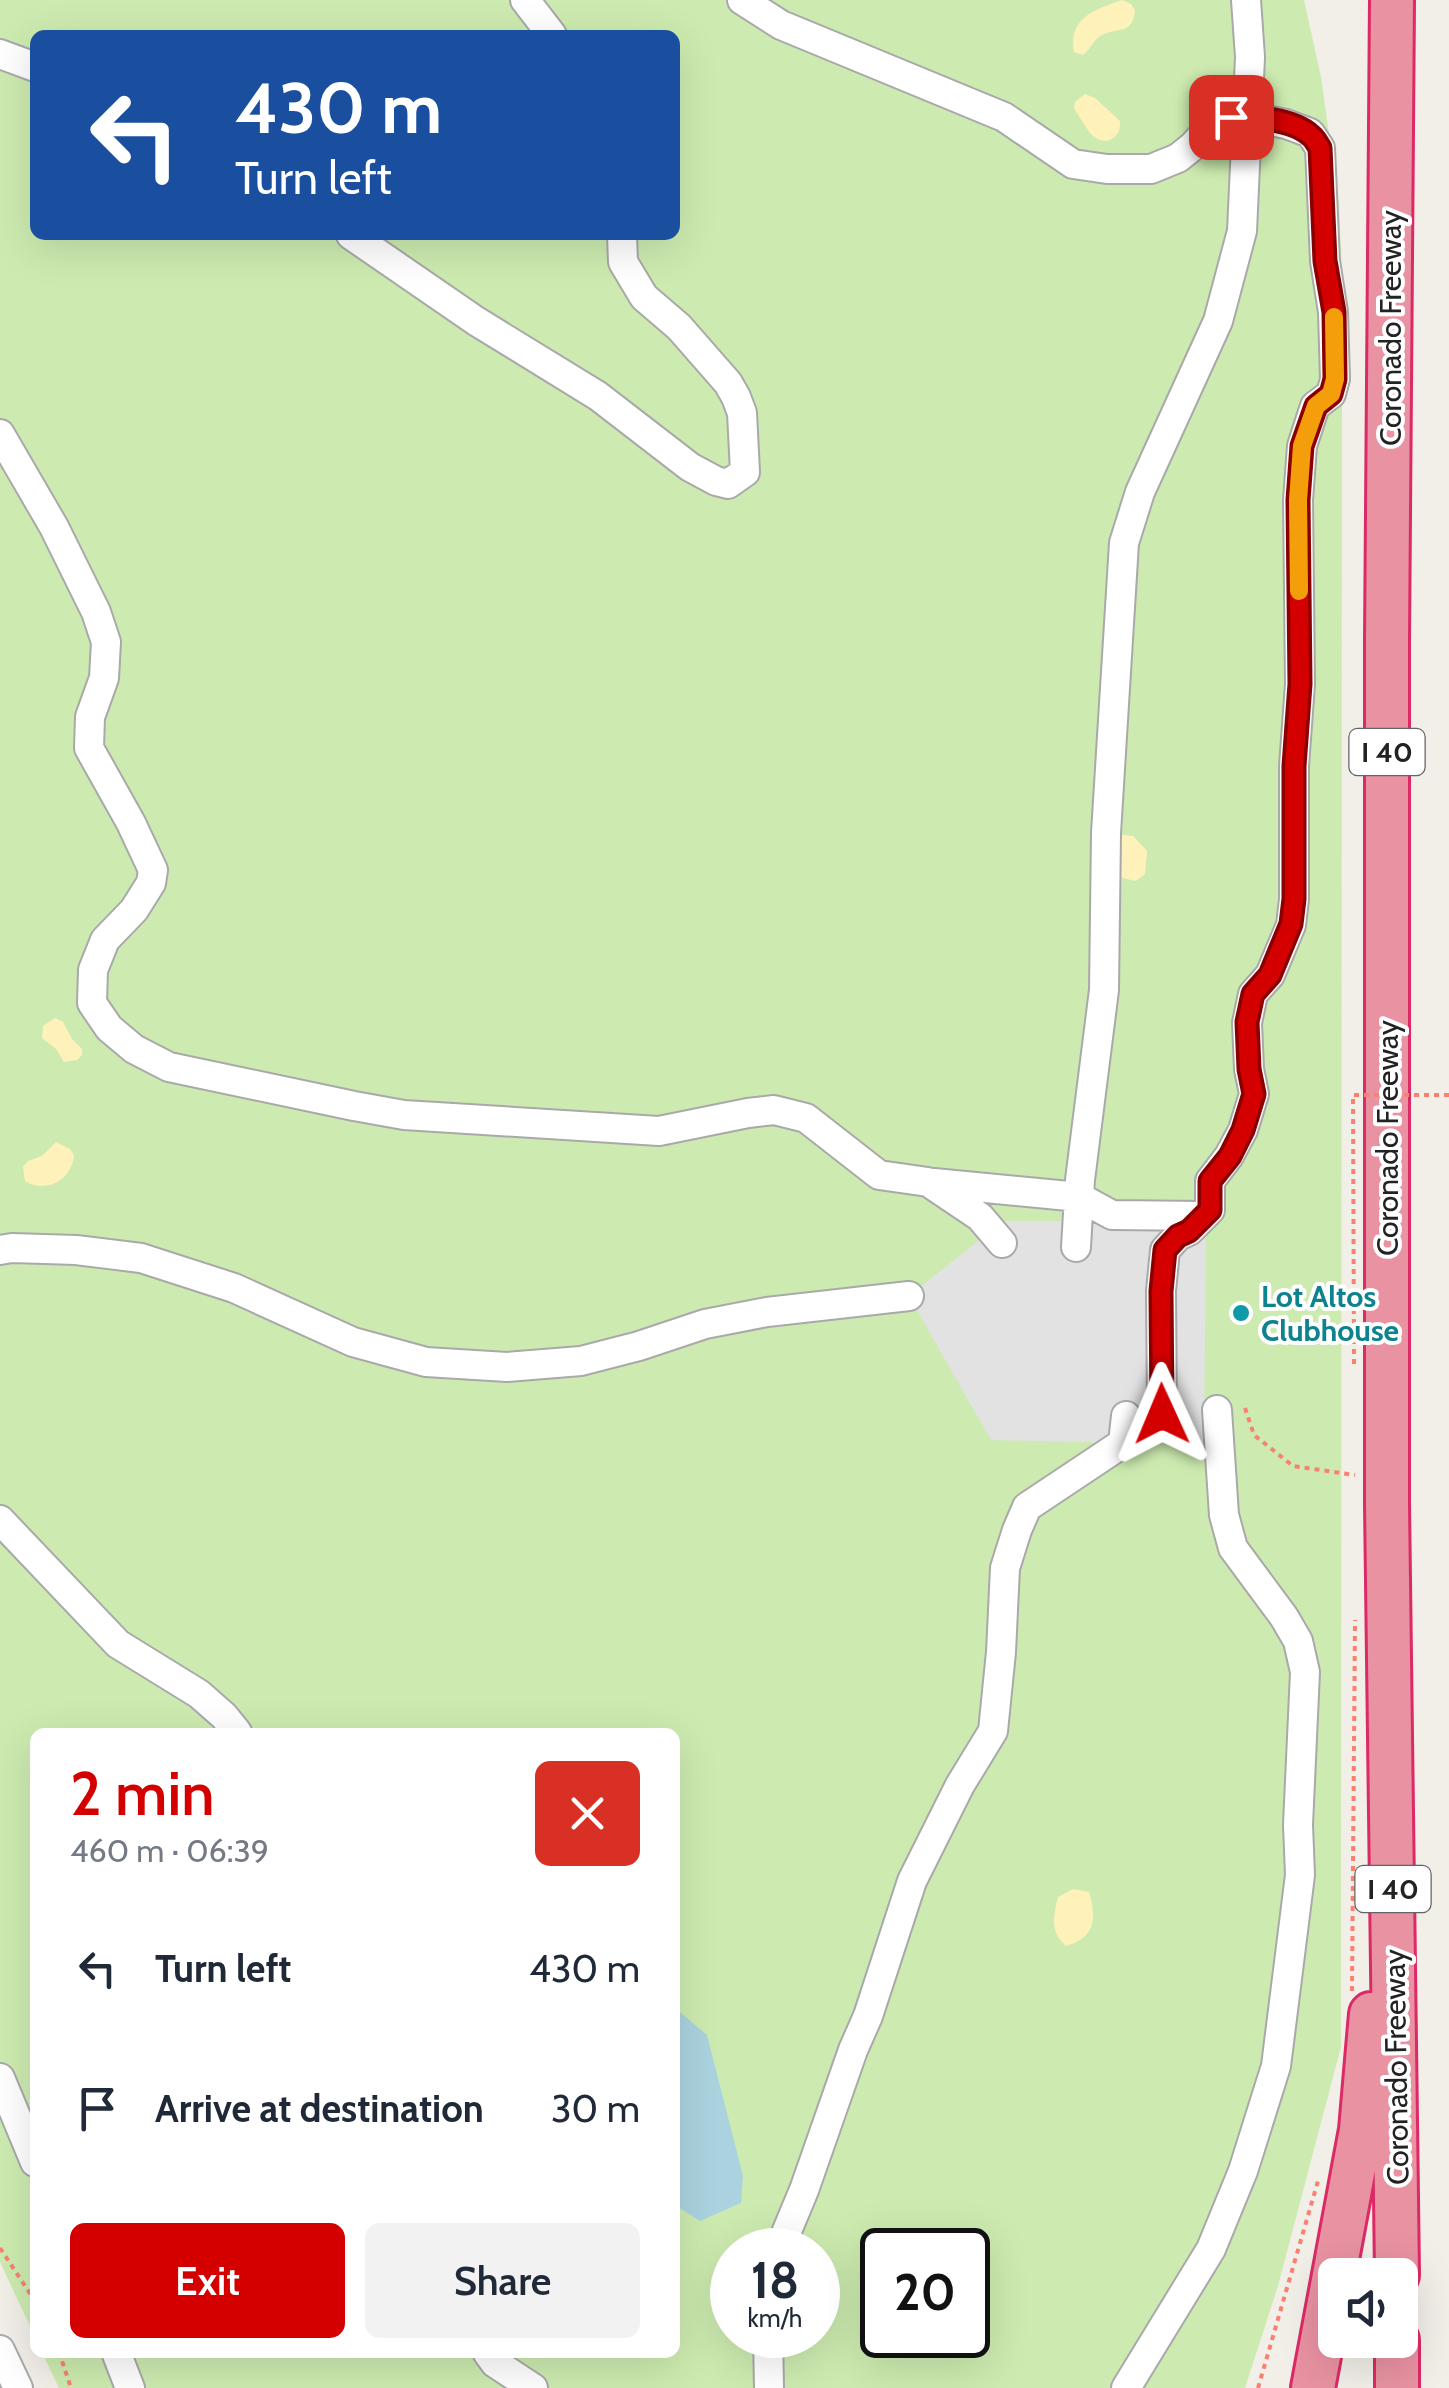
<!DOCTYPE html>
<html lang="en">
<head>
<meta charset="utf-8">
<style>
  :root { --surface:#fff; --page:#f2f2f3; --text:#1f2937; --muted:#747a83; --accent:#d40000 }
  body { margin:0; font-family:Cabin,sans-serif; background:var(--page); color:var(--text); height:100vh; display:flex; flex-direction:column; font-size:38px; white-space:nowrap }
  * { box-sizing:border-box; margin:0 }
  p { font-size:32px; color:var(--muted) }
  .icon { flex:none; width:55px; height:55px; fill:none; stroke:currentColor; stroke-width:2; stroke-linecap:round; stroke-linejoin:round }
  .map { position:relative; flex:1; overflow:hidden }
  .side { position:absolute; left:30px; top:1728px; width:650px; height:630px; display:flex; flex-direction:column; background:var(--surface); border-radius:15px; box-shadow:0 10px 40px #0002 }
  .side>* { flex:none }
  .banner { position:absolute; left:30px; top:30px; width:650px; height:210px; border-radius:15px; box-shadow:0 10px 40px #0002; background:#1a4fa0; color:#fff; overflow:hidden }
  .controls { position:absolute; left:1318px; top:2258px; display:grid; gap:20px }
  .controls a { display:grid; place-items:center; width:100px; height:100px; border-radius:15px; background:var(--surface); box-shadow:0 10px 40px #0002; font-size:50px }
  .speed { position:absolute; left:710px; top:2228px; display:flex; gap:20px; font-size:50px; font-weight:700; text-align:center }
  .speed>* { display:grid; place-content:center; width:130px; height:130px; border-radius:50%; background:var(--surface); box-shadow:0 10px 40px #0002; line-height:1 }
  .speed small { font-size:25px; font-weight:400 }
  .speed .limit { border:5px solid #111; border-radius:15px; background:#fff; color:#111 }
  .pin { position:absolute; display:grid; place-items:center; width:85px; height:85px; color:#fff; margin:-42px; border-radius:20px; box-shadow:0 5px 15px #0006 }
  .me { position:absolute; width:110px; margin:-55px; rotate:359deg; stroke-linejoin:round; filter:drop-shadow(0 0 8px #0008) }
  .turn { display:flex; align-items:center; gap:35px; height:210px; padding:0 40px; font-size:45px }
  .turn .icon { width:130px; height:130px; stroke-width:2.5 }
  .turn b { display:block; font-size:70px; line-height:85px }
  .round { display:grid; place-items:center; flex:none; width:105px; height:105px; border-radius:15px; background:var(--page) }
  .overview { display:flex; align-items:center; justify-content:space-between; height:170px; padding:0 40px }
  h1 { font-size:60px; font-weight:600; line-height:75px; color:var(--accent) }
  .primary-button { display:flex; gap:20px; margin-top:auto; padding:20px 40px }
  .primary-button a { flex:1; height:115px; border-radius:15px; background:var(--accent); color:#fff; font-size:40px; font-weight:600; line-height:115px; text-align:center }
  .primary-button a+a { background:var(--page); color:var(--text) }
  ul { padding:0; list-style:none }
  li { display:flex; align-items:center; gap:30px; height:140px; padding:0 40px }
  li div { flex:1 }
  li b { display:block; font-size:38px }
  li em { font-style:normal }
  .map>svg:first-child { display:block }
  .grass { fill:#cdebb0; fill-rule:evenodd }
  .sand { fill:#fff1ba }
  .parking { fill:#e2e2e2 }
  .water { fill:#aad3df }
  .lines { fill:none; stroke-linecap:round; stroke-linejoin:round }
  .minor-casing { stroke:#a9a9a9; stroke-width:32 }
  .highway-casing { stroke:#dc2a67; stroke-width:48 }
  .path { stroke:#fa8072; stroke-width:4; stroke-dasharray:5 5; stroke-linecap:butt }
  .minor { stroke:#fff; stroke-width:28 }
  .highway { stroke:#e892a2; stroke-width:42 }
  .path-bridge { stroke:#fa8072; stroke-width:4; stroke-dasharray:5 5; stroke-linecap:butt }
  .route-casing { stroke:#8a0000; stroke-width:25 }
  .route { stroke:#d40000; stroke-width:18 }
  .slow { stroke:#f59e0b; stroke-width:18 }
  .culture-dot { fill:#0f9aa8; stroke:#fff; stroke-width:4 }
  .labels { text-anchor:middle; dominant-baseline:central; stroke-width:8; stroke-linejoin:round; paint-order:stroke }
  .shield { fill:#fff; stroke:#646464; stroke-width:2.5 }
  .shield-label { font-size:28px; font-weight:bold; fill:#222 }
  .street-label { font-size:30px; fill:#222; stroke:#fff }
  .culture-label { font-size:30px; font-weight:bold; fill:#0d838f; stroke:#fff; text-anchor:start }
</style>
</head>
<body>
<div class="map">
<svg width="1449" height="2388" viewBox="0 0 1449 2388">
  <rect width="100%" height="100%" fill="#f2efe9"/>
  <path class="grass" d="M 0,0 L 1304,0 L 1321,77 L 1339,205 L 1342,278 L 1341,2047 L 1278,2286 L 1245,2388 L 59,2388 L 42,2353 L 675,2352 L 675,1732 L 35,1732 L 35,2337 L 0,2262 ZM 35,35 L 675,35 L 675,235 L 35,235 ZM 732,2250 L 818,2250 L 818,2335 L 732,2335 ZM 882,2250 L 968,2250 L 968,2335 L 882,2335 Z"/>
  <path class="sand" d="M 1122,0 L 1131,4 L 1135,10 C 1132,38 1116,25 1099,37 C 1092,42 1090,50 1083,55 L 1074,52 C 1068,18 1094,10 1122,0 Z
    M 1085,94 L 1095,98 L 1120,121 C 1122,138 1106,147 1093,136 C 1088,131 1078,115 1074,108 L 1075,102 Z
    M 1124,835 L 1133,836 L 1147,851 L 1145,874 L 1136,881 L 1117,877 L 1116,836 Z
    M 55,1018 L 63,1022 L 72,1039 L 82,1049 L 82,1055 L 77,1060 L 64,1062 L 56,1049 L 42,1038 L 43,1026 Z
    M 56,1142 L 70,1149 L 74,1155 C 72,1180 46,1194 25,1181 L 23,1167 L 28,1161 L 42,1156 Z
    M 1073,1889 L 1089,1892 C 1097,1919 1095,1938 1066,1946 C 1050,1932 1053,1917 1058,1897 Z"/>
  <path class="parking" d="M 1003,1221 L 1206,1221 L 1204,1445 L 991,1440 L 909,1296 Z"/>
  <path class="water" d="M 675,2008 L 707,2035 L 743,2176 L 741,2203 L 700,2221 L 675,2205 Z"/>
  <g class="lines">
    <defs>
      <path id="minor" d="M 525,0 L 552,35
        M 742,0 L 781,25 L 1004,117 L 1073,164 L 1107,169 L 1151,169 L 1178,158 L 1193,146 L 1213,124 L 1231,117 L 1247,116 L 1286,124 L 1310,133 L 1320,148 L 1325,261 L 1333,312 L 1335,379 L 1331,394 L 1315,406 L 1302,446 L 1298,500 L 1300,684 L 1294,766 L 1294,899 L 1291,925 L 1270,975 L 1253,994 L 1247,1023 L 1249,1069 L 1254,1094 L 1243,1130 L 1229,1156 L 1210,1181 L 1210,1210 L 1189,1231 L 1178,1236 L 1165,1250 L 1161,1291 L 1162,1414
        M 0,54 L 35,67
        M 351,235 L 476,321 L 598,396 L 690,467 L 716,481 L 728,484 L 745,472 L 742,413 L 736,397 L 728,383 L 679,327 L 644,297 L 623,262 L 622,235
        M 0,434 L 54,527 L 96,612 L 106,642 L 104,678 L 90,717 L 89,748 L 131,823 L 153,870 L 151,883 L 134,910 L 105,940 L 93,970 L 92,1003 L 109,1028 L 134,1049 L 169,1067 L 354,1106 L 404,1115 L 659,1131 L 748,1113 L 774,1110 L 806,1118 L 879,1175 L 928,1182 L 980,1217 L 1002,1243
        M 934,1183 L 1079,1197 L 1112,1215 L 1204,1216
        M 1076,1247 L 1080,1180 L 1104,990 L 1106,833 L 1124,543 L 1140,492 L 1218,321 L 1242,231 L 1250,57 L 1246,0
        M 0,1250 L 12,1248 L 76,1250 L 141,1258 L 234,1288 L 353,1342 L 426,1362 L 507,1367 L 581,1361 L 639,1346 L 705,1324 L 767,1312 L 909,1296
        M 0,1520 L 118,1644 L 199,1694 L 224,1716 L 237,1732
        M 0,2078 L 35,2162
        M 779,2250 L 804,2190 L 853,2050 L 868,2016 L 912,1881 L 960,1785 L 993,1731 L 1001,1652 L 1005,1568 L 1017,1530 L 1027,1507 L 1123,1443 L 1126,1416
        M 768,2335 L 769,2388
        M 0,2350 L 18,2388
        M 116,2352 L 130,2388
        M 487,2352 L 495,2363 L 533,2388
        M 1126,2388 L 1211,2249 L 1243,2171 L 1276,2066 L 1300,1875 L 1298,1825 L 1305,1672 L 1298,1641 L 1284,1617 L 1233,1548 L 1224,1515 L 1217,1410"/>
      <path id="highway" d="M 1392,0 L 1387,641 L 1387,1504 L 1397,2275
        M 1313,2388 L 1361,2130 L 1371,2014
        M 1397,2388 L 1397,2340"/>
    </defs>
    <use href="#minor" class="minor-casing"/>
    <use href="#highway" class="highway-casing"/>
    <path class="path" d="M 1245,1408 L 1254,1435 L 1293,1466 L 1355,1475
      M 1352,1991 L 1355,1620
      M 0,2248 L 35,2301
      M 59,2352 L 71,2388
      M 1258,2388 L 1318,2181"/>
    <use href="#minor" class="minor"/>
    <use href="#highway" class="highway"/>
    <path class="path-bridge" d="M 1354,1364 L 1353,1095 L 1449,1095"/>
  </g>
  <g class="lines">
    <defs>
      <path id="route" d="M 1162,1414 L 1161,1291 L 1165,1250 L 1178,1236 L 1189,1231 L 1210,1210 L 1210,1181 L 1230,1156 L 1243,1130 L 1254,1094 L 1249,1069 L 1247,1022 L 1253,994 L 1270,975 L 1291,924 L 1294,899 L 1294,766 L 1300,684 L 1298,500 L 1302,446 L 1316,406 L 1331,394 L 1335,379 L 1334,312 L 1325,261 L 1320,148 C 1317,144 1315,138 1310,135 C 1294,120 1252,115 1231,117"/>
    </defs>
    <use href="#route" class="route-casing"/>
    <use href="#route" class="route"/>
    <path class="slow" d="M 1299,591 L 1298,500 L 1302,446 L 1316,406 L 1331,394 L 1335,379 L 1334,317"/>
  </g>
  <circle class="culture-dot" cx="1241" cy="1313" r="10"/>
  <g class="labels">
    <g class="shield">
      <rect x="1349.5" y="729" width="75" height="46" rx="8"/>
      <rect x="1355.5" y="1866" width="75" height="46" rx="8"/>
    </g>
    <g class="shield-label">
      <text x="1387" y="752">I 40</text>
      <text x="1393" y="1889">I 40</text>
    </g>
    <g class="street-label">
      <text transform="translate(1390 328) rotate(-90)">Coronado Freeway</text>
      <text transform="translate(1387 1138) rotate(-90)">Coronado Freeway</text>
      <text transform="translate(1396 2067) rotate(-91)">Coronado Freeway</text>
    </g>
    <g class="culture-label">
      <text x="1261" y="1296">Lot Altos<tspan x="1261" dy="34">Clubhouse</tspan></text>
    </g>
  </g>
</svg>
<div class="controls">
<a><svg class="icon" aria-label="sound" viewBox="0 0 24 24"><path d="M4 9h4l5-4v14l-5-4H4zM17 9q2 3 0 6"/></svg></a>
</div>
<div class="speed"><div>18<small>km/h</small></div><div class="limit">20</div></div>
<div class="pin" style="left:1231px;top:117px;background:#d93025"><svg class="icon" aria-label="arrive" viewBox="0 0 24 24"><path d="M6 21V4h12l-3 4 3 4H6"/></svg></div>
<svg class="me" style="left:1162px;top:1414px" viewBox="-20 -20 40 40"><path d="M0-17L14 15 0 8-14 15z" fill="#d40000" stroke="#fff" stroke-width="4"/></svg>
<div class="banner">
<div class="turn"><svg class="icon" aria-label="left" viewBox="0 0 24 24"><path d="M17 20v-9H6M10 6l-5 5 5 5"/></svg><div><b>430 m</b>Turn left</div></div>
</div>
<section class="side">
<div class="overview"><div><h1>2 min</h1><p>460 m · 06:39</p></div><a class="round" style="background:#d93025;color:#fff"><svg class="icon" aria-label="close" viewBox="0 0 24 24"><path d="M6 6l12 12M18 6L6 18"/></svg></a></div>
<ul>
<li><svg class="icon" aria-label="left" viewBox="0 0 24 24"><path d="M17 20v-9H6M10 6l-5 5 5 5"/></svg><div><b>Turn left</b></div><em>430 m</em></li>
<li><svg class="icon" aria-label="arrive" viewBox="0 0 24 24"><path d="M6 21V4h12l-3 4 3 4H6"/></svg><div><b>Arrive at destination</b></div><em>30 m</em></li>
</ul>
<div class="primary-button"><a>Exit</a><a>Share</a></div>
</section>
</div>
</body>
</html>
